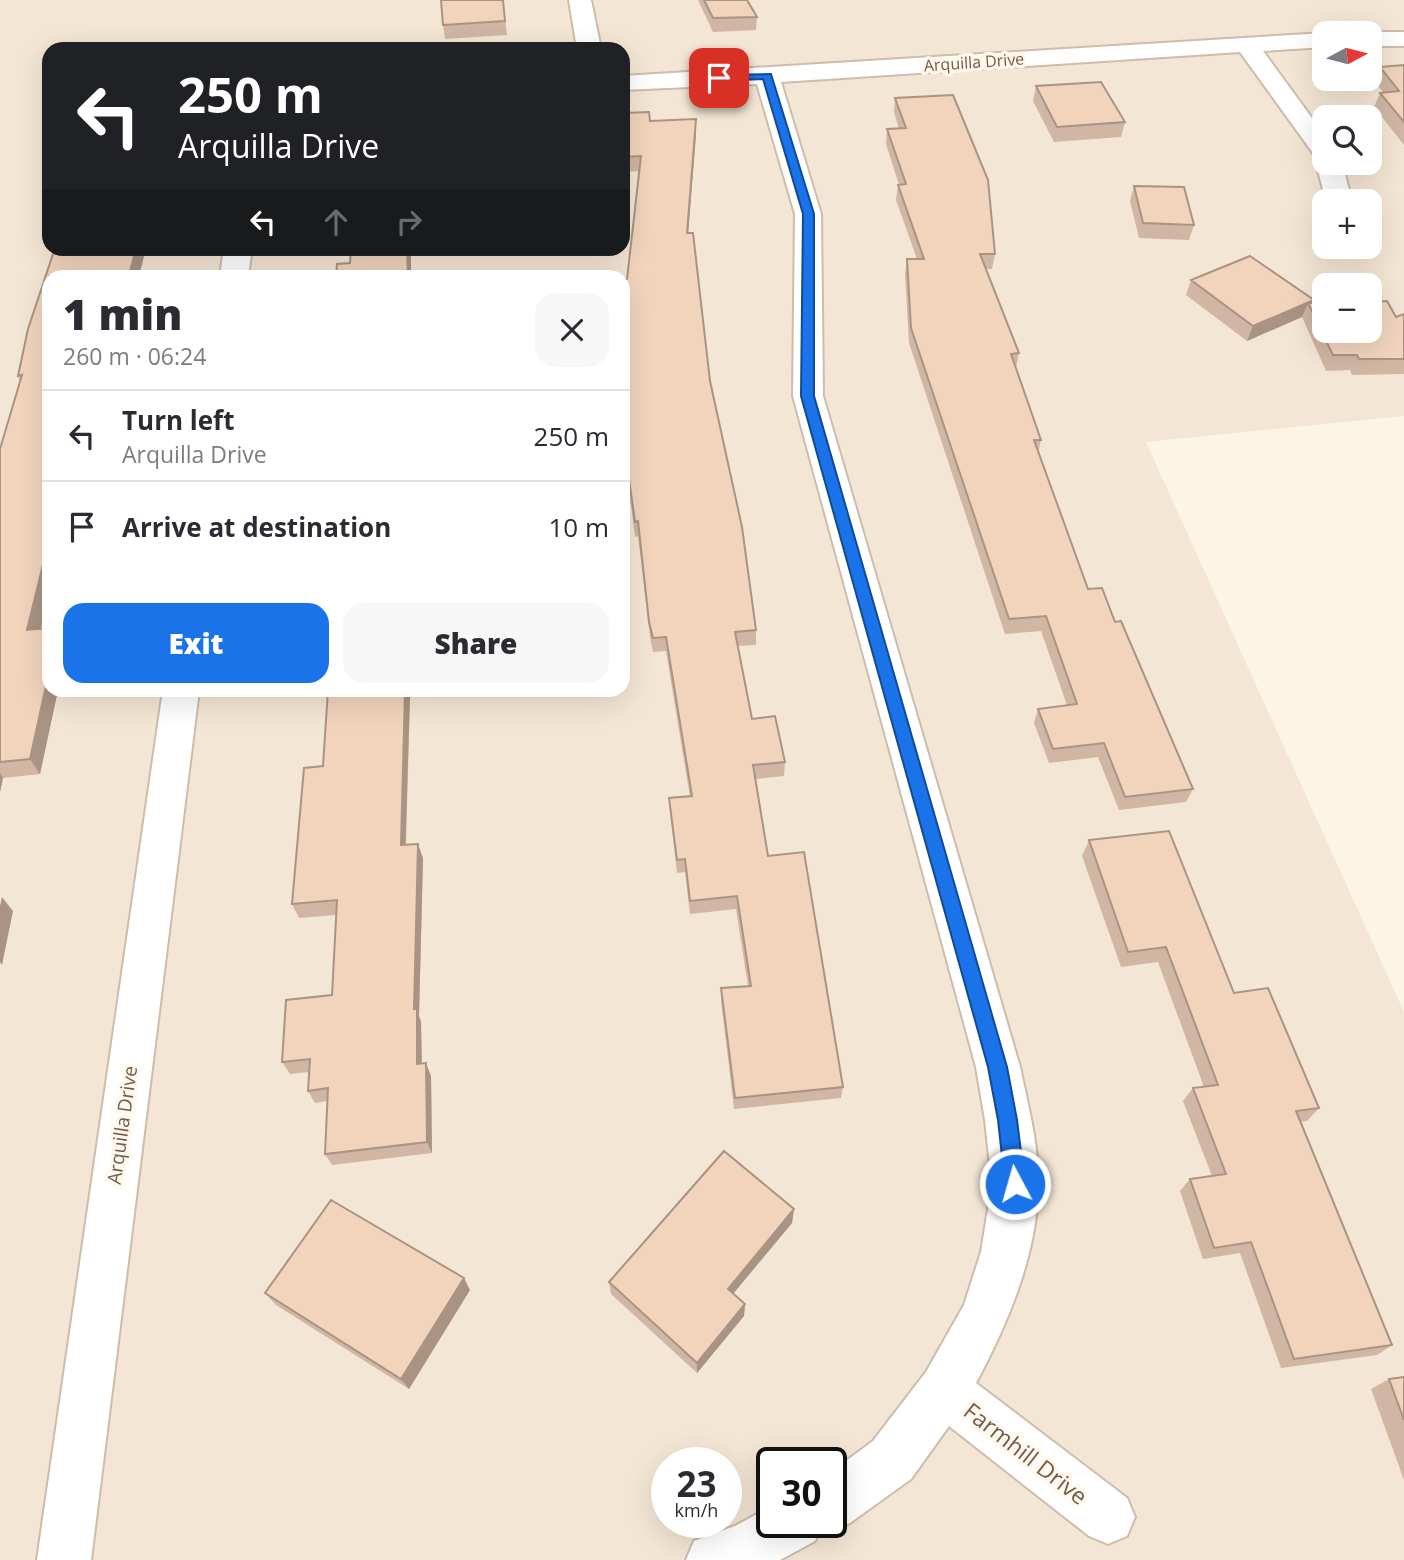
<!DOCTYPE html>
<html lang="en">
<head>
<meta charset="utf-8">
<style>
  :root { --surface:#fff; --page:#f7f7f7; --text:#2b2b33; --muted:#7c7c81; --line:#e1e1e2; --accent:#1a73e8 }
  body { margin:0; font-family:"Open Sans",sans-serif; background:var(--page); color:var(--text); height:100vh; display:flex; flex-direction:column; font-size:26px; white-space:nowrap }
  * { box-sizing:border-box; margin:0 }
  p { font-size:23px; color:var(--muted) }
  .icon { flex:none; width:38px; height:38px; fill:none; stroke:currentColor; stroke-width:2; stroke-linecap:round; stroke-linejoin:round }
  .map { position:relative; flex:1; overflow:hidden }
  .drawer { position:absolute; left:42px; top:270px; width:588px; height:427px; display:flex; flex-direction:column; background:var(--surface); border-radius:21px; box-shadow:0 7px 28px #0002 }
  .drawer>* { flex:none }
  .banner { position:absolute; left:42px; top:42px; width:588px; height:214px; border-radius:21px; box-shadow:0 7px 28px #0002; background:#202124; color:#fff; overflow:hidden }
  .needle { width:46px; rotate:83deg }
  .buttons { position:absolute; left:1312px; top:21px; display:grid; gap:14px }
  .buttons a { display:grid; place-items:center; width:70px; height:70px; border-radius:14px; background:var(--surface); box-shadow:0 7px 28px #0002; font-size:35px }
  .speed { position:absolute; left:651px; top:1447px; display:flex; gap:14px; font-size:35px; font-weight:700; text-align:center }
  .speed>* { display:grid; place-content:center; width:91px; height:91px; border-radius:50%; background:var(--surface); box-shadow:0 7px 28px #0002; line-height:1 }
  .speed small { font-size:18px; font-weight:400 }
  .speed .limit { border:4px solid #111; border-radius:10px; background:#fff; color:#111 }
  .pin { position:absolute; display:grid; place-items:center; width:60px; height:60px; color:#fff; margin:-30px; border-radius:14px; box-shadow:0 4px 10px #0006 }
  .me { position:absolute; width:77px; margin:-38px; rotate:354deg; stroke-linejoin:round; filter:drop-shadow(0 0 5px #0008) }
  .turn { display:flex; align-items:center; gap:24px; height:147px; padding:0 21px; font-size:32px }
  .turn .icon { width:91px; height:91px; stroke-width:2.5 }
  .turn b { display:block; font-size:49px; line-height:60px }
  .lanes { display:flex; align-items:center; height:66px; padding:0 21px; background:#0003; justify-content:center; gap:35px; direction:ltr }
  .lanes .off { opacity:.35 }
  .round { display:grid; place-items:center; flex:none; width:74px; height:74px; border-radius:21px; background:var(--page) }
  .overview { display:flex; align-items:center; justify-content:space-between; height:119px; padding:0 21px }
  h1 { font-size:42px; font-weight:800; line-height:52px }
  .primary-button { display:flex; gap:14px; margin-top:auto; padding:14px 21px }
  .primary-button a { flex:1; height:80px; border-radius:21px; background:var(--accent); color:#fff; font-size:28px; font-weight:800; line-height:80px; text-align:center }
  .primary-button a+a { background:var(--page); color:var(--text) }
  ul { padding:0; list-style:none }
  li { display:flex; align-items:center; gap:21px; height:91px; padding:0 21px; border-top:2px solid var(--line) }
  li div { flex:1 }
  li b { display:block; font-size:26px }
  li em { font-style:normal }
  .map>svg:first-child { display:block }
  .residential { fill:#f4e6d4; fill-rule:evenodd }
  .lines { fill:none; stroke-linecap:round; stroke-linejoin:round }
  .street-casing { stroke:#cebcac; stroke-width:4 }
  .street { fill:#fff; fill-rule:evenodd }
  .wall { fill:#d0b6a3 }
  .shaded-wall { fill:#a99484 }
  .building { fill:#f2d4bd; stroke:#a99484; stroke-width:2 }
  .route { fill:#1a73e8; stroke:#114b97; stroke-width:2 }
  .labels { text-anchor:middle; dominant-baseline:central; stroke-width:7; stroke-linejoin:round; paint-order:stroke }
  .far-street-label { font-size:16px; fill:#765b4a; stroke:#fff8ec }
  .street-label { font-size:19px; fill:#765b4a; stroke:#fff8ec }
  .near-street-label { font-size:23px; fill:#765b4a; stroke:#fff8ec }
</style>
</head>
<body>
<div class="map">
<svg width="1404" height="1560" viewBox="0 0 1404 1560">
  <rect width="100%" height="100%" fill="#fcf4e5"/>
  <path class="residential" d="M 0,0 L 1404,0 L 1404,416 L 1146,442 L 1404,1012 L 1404,1560 L 0,1560 ZM 1325,33 L 1370,33 L 1370,79 L 1325,79 ZM 49,49 L 623,49 L 623,248 L 49,248 ZM 1325,117 L 1370,117 L 1370,163 L 1325,163 ZM 1325,201 L 1370,201 L 1370,247 L 1325,247 ZM 49,276 L 623,276 L 623,690 L 49,690 ZM 1325,285 L 1370,285 L 1370,331 L 1325,331 ZM 667,1463 L 726,1463 L 726,1522 L 667,1522 ZM 772,1463 L 831,1463 L 831,1522 L 772,1522 Z"/>
  <g class="lines">
    <defs>
      <path id="street" d="M 569,0 L 591,0 L 601,49 L 577,49 Z
        M 1370,32 L 1404,32 L 1404,46 L 1370,46 L 1370,33 L 1365,33 Z
        M 1325,33 L 1325,47 L 1263,51 L 1325,136 L 1325,163 L 1342,163 L 1352,201 L 1326,201 L 1316,163 L 1318,160 L 1240,52 L 781,82 L 821,214 L 823,396 L 1020,1067 C 1028,1105 1039,1146 1038,1184 C 1038,1253 1008,1323 976,1383 L 1127,1498 L 1135,1517 L 1127,1536 L 1108,1544 L 1089,1536 L 949,1426 L 911,1479 L 850,1523 L 831,1531 L 821,1527 L 815,1541 L 780,1560 L 686,1560 L 694,1541 L 735,1526 L 772,1506 L 772,1522 L 831,1522 L 831,1472 L 873,1441 L 926,1372 L 964,1305 L 981,1252 L 992,1184 L 985,1120 L 976,1067 L 793,396 L 795,214 L 757,84 L 623,90 L 623,76 Z
        M 224,248 L 252,248 L 248,276 L 220,276 Z
        M 163,690 L 199,690 L 91,1560 L 37,1560 Z"/>
    </defs>
    <use href="#street" class="street-casing"/>
    <use href="#street" class="street"/>
  </g>
  <path class="wall" d="M 503,0 L 507,35 L 445,39 L 443,25 Z
    M 698,0 L 747,0 L 757,17 L 756,30 L 713,32 Z
    M 1404,65 L 1404,145 L 1374,107 L 1380,93 L 1383,92 L 1374,81 L 1380,67 Z
    M 1036,86 L 1125,122 L 1121,137 L 1054,142 L 1033,101 Z
    M 895,98 L 995,254 L 992,269 L 986,269 L 1019,353 L 1016,368 L 1041,440 L 1038,453 L 1088,589 L 1115,622 L 1193,789 L 1186,802 L 1119,810 L 1098,757 L 1049,763 L 1034,723 L 1038,709 L 1067,705 L 1041,631 L 1005,634 L 909,343 L 905,274 L 907,259 L 917,259 L 896,200 L 898,185 L 899,185 L 886,144 L 887,129 L 899,129 L 894,112 Z
    M 623,113 L 696,134 L 688,233 L 710,381 L 756,630 L 756,645 L 737,646 L 752,719 L 785,762 L 784,776 L 756,779 L 768,856 L 843,1087 L 841,1098 L 734,1109 L 721,1000 L 721,988 L 748,986 L 736,909 L 690,914 L 685,872 L 677,873 L 670,812 L 669,798 L 690,797 L 666,651 L 653,652 L 650,637 L 638,536 L 635,537 L 623,444 L 623,279 L 627,279 L 640,171 L 623,172 Z
    M 1134,186 L 1194,225 L 1189,240 L 1139,238 L 1130,201 Z
    M 55,248 L 146,248 L 139,276 L 49,276 L 49,593 L 41,629 L 49,628 L 49,690 L 58,690 L 40,774 L 3,778 L 0,792 L 0,449 L 20,382 L 18,376 L 28,329 Z
    M 1191,280 L 1396,317 L 1404,314 L 1404,374 L 1352,375 L 1350,370 L 1326,371 L 1302,317 L 1247,341 L 1186,295 Z
    M 328,690 L 421,690 L 421,694 L 410,696 L 406,845 L 423,858 L 419,1016 L 421,1022 L 422,1064 L 431,1076 L 432,1153 L 332,1165 L 325,1154 L 327,1101 L 315,1103 L 308,1091 L 309,1072 L 290,1074 L 282,1062 L 332,995 L 336,915 L 299,918 L 292,904 L 323,766 Z
    M 1089,840 L 1234,993 L 1319,1108 L 1307,1121 L 1300,1122 L 1392,1345 L 1377,1355 L 1281,1368 L 1240,1253 L 1203,1259 L 1180,1191 L 1190,1179 L 1212,1176 L 1183,1101 L 1193,1088 L 1204,1087 L 1158,962 L 1121,967 L 1082,856 Z
    M 794,1209 L 792,1223 L 733,1294 L 745,1304 L 744,1316 L 697,1373 L 611,1294 L 609,1282 Z
    M 470,1290 L 409,1389 L 276,1305 L 265,1293 Z
    M 1404,1377 L 1404,1480 L 1371,1389 L 1389,1379 Z"/>
  <path class="shaded-wall" d="M 696,119 L 696,134 L 687,248 L 687,233 Z
    M 136,248 L 146,248 L 139,276 L 129,276 Z
    M 407,248 L 411,248 L 411,276 L 408,276 Z
    M 1314,300 L 1311,307 L 1308,303 L 1302,317 L 1247,341 L 1253,326 Z
    M 49,540 L 49,593 L 37,646 L 27,630 Z
    M 49,672 L 49,690 L 58,690 L 40,774 L 30,759 Z
    M 405,690 L 408,690 L 410,696 L 405,860 L 401,845 Z
    M 0,773 L 3,778 L 0,792 Z
    M 418,844 L 423,858 L 419,1016 L 421,1022 L 422,1077 L 417,1064 L 414,1009 Z
    M 2,897 L 13,911 L 2,965 L 0,962 L 0,906 Z
    M 426,1063 L 431,1076 L 432,1153 L 427,1142 Z
    M 794,1209 L 792,1223 L 727,1301 L 728,1289 Z
    M 464,1278 L 470,1290 L 409,1389 L 401,1379 Z
    M 745,1304 L 744,1316 L 697,1373 L 697,1363 Z"/>
  <path class="building" d="M 441,0 L 503,0 L 505,21 L 443,25 Z
    M 704,0 L 747,0 L 757,17 L 713,18 Z
    M 136,46 L 176,49 L 134,49 Z
    M 1404,65 L 1404,122 L 1380,93 L 1399,91 L 1380,67 Z
    M 1101,82 L 1125,122 L 1057,127 L 1036,86 Z
    M 953,95 L 988,180 L 995,254 L 980,254 L 1019,353 L 1011,354 L 1041,440 L 1034,440 L 1088,589 L 1102,588 L 1115,622 L 1121,621 L 1193,789 L 1125,797 L 1104,743 L 1053,749 L 1038,709 L 1077,704 L 1046,616 L 1009,619 L 911,328 L 907,259 L 924,259 L 898,185 L 906,184 L 887,129 L 906,128 L 895,98 Z
    M 649,112 L 650,121 L 696,119 L 687,233 L 693,233 L 710,381 L 742,527 L 756,630 L 735,632 L 752,719 L 775,716 L 785,762 L 753,765 L 768,856 L 804,852 L 843,1087 L 735,1098 L 721,988 L 751,986 L 737,896 L 690,901 L 685,859 L 677,860 L 669,798 L 692,796 L 666,637 L 653,638 L 649,622 L 638,521 L 635,522 L 623,436 L 623,279 L 627,279 L 641,156 L 623,157 L 623,113 Z
    M 1134,186 L 1184,187 L 1194,225 L 1143,223 Z
    M 55,248 L 136,248 L 129,276 L 49,276 L 49,540 L 27,630 L 49,628 L 49,672 L 30,759 L 0,762 L 0,449 L 22,375 L 18,376 L 28,329 Z
    M 351,248 L 407,248 L 408,276 L 336,276 L 337,264 L 350,263 Z
    M 1250,256 L 1314,300 L 1253,326 L 1191,280 Z
    M 1387,301 L 1396,317 L 1404,314 L 1404,359 L 1359,359 L 1357,355 L 1333,355 L 1308,303 L 1325,302 L 1325,331 L 1370,331 L 1370,302 Z
    M 328,690 L 405,690 L 401,845 L 418,844 L 414,1009 L 417,1009 L 417,1064 L 426,1063 L 427,1142 L 325,1154 L 328,1088 L 308,1091 L 310,1059 L 282,1062 L 286,1000 L 332,995 L 337,900 L 292,904 L 304,768 L 323,766 Z
    M 1169,831 L 1234,993 L 1268,988 L 1319,1108 L 1296,1111 L 1392,1345 L 1294,1359 L 1251,1242 L 1214,1248 L 1190,1179 L 1226,1174 L 1193,1088 L 1218,1085 L 1166,947 L 1128,952 L 1089,840 Z
    M 724,1151 L 794,1209 L 728,1289 L 745,1304 L 697,1363 L 609,1282 Z
    M 331,1200 L 464,1278 L 401,1379 L 265,1293 Z
    M 1404,1377 L 1404,1420 L 1389,1379 Z"/>
  <path class="route" d="M 771,74 L 814,214 L 814,396 L 1007,1067 L 1017,1120 L 1025,1184 L 1022,1191 L 1015,1194 L 1008,1191 L 1005,1184 L 998,1120 L 988,1067 L 801,396 L 803,214 L 763,79 L 719,81 L 714,78 L 719,75 Z"/>
  <g class="labels">
    <g class="far-street-label">
      <text transform="translate(974 62) rotate(-4)">Arquilla Drive</text>
    </g>
    <g class="street-label">
      <text transform="translate(122 1125) rotate(-82)">Arquilla Drive</text>
    </g>
    <g class="near-street-label">
      <text transform="translate(1026 1453) rotate(38)">Farmhill Drive</text>
    </g>
  </g>
</svg>
<div class="buttons">
<a><svg class="needle" viewBox="-14 -14 28 28"><path d="M0-13l5 13h-10z" fill="#e53935"/><path d="M0 13l5-13h-10z" fill="#7c7c81"/></svg></a>
<a><svg class="icon" aria-label="search" viewBox="0 0 24 24"><circle cx="10" cy="10" r="6"/><path d="M15 15l6 6"/></svg></a>
<a>+</a>
<a>−</a>
</div>
<div class="speed"><div>23<small>km/h</small></div><div class="limit">30</div></div>
<div class="pin" style="left:719px;top:78px;background:#d93025"><svg class="icon" aria-label="arrive" viewBox="0 0 24 24"><path d="M6 21V4h12l-3 4 3 4H6"/></svg></div>
<svg class="me" style="left:1015px;top:1184px" viewBox="-20 -20 40 40"><circle r="17" fill="#1a73e8" stroke="#fff" stroke-width="3"/><path d="M0-11L8 9 0 5-8 9z" fill="#fff"/></svg>
<div class="banner">
<div class="turn"><svg class="icon" aria-label="left" viewBox="0 0 24 24"><path d="M17 20v-9H6M10 6l-5 5 5 5"/></svg><div><b>250 m</b>Arquilla Drive</div></div>
<div class="lanes"><svg class="icon" aria-label="left" viewBox="0 0 24 24"><path d="M17 20v-9H6M10 6l-5 5 5 5"/></svg><svg class="icon off" aria-label="ahead" viewBox="0 0 24 24"><path d="M12 20V5M6 11l6-6 6 6"/></svg><svg class="icon off" aria-label="right" viewBox="0 0 24 24"><path d="M7 20v-9h11M14 6l5 5-5 5"/></svg></div>
</div>
<section class="drawer">
<div class="overview"><div><h1>1 min</h1><p>260 m · 06:24</p></div><a class="round"><svg class="icon" aria-label="close" viewBox="0 0 24 24"><path d="M6 6l12 12M18 6L6 18"/></svg></a></div>
<ul>
<li><svg class="icon" aria-label="left" viewBox="0 0 24 24"><path d="M17 20v-9H6M10 6l-5 5 5 5"/></svg><div><b>Turn left</b><p>Arquilla Drive</p></div><em>250 m</em></li>
<li><svg class="icon" aria-label="arrive" viewBox="0 0 24 24"><path d="M6 21V4h12l-3 4 3 4H6"/></svg><div><b>Arrive at destination</b></div><em>10 m</em></li>
</ul>
<div class="primary-button"><a>Exit</a><a>Share</a></div>
</section>
</div>
</body>
</html>
